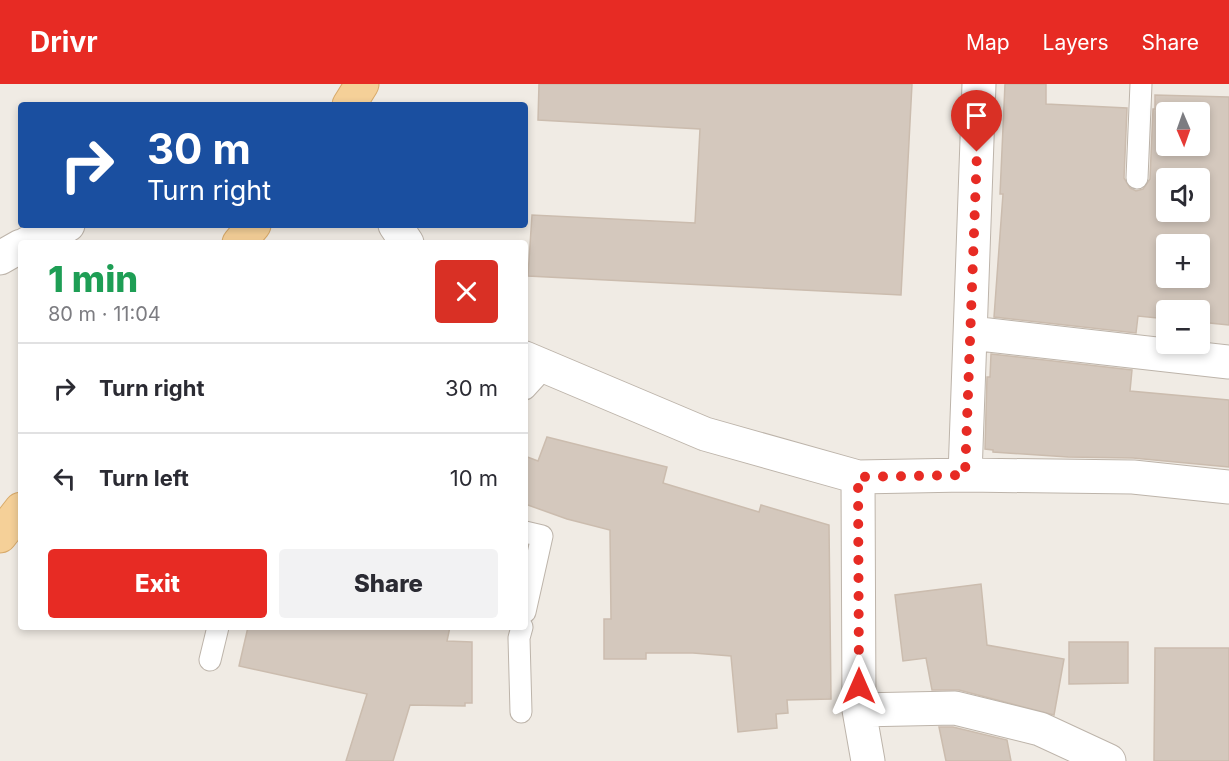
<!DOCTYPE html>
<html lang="en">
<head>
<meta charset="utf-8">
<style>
  :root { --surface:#fff; --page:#f2f2f3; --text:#2b2b33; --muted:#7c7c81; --line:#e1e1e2; --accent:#e72b24 }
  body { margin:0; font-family:Inter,sans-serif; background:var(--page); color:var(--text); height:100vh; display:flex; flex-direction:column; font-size:22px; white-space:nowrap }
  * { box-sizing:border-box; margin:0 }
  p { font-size:20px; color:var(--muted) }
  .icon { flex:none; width:33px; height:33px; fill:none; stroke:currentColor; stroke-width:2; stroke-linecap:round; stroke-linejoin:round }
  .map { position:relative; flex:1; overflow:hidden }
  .details { position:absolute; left:18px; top:156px; width:510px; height:390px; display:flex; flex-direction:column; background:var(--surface); border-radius:6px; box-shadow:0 3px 9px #0003 }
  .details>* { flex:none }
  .banner { position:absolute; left:18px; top:18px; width:510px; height:126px; border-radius:6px; box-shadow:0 3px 9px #0003; background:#1a4fa0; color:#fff; overflow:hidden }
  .needle { width:39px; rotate:178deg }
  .buttons { position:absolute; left:1156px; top:18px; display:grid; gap:12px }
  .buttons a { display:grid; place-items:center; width:54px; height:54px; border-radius:6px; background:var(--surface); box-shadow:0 3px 9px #0003; font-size:30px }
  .pin { position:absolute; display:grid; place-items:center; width:51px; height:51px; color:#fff; margin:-62px -26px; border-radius:50% 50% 50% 0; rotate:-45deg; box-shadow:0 0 6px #0007 }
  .pin .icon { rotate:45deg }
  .me { position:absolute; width:66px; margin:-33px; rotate:0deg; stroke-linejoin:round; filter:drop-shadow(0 0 4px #0008) }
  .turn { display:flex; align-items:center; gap:21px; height:126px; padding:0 30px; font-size:27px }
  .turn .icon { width:78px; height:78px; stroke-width:2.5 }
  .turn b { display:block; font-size:42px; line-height:51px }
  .round { display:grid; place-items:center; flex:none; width:63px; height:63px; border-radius:6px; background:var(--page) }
  .headline { display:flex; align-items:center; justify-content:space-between; height:102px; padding:0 30px }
  h1 { font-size:36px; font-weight:800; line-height:45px; color:#1e9e55 }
  .button { display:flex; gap:12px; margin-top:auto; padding:12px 30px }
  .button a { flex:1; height:69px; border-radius:6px; background:var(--accent); color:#fff; font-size:24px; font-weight:800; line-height:69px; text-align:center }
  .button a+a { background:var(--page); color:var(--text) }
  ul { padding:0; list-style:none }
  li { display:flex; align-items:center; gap:18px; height:90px; padding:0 30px; border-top:2px solid var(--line) }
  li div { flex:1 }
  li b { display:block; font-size:22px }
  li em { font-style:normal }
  header { display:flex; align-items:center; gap:36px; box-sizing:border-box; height:84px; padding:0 30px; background:var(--accent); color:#fff }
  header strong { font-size:28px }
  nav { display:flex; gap:33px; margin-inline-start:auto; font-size:21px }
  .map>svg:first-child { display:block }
  .building { fill:#d4c8bd; stroke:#cbbcae; stroke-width:1.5; fill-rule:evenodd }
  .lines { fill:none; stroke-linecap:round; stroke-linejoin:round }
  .service-casing { stroke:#bdb4aa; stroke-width:23 }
  .minor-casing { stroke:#bdb4aa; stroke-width:35 }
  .primary-casing { stroke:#d8aa6a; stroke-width:35 }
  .service { stroke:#fff; stroke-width:21 }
  .minor { stroke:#fff; stroke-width:33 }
  .primary { stroke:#f5d098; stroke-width:33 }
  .route { stroke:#e72b24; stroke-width:10; stroke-dasharray:0 18 }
</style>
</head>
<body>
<header>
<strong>Drivr</strong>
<nav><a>Map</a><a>Layers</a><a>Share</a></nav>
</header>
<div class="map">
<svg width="1229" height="677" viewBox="0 0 1229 677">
  <rect width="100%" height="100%" fill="#f0ebe4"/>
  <path class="building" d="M 539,0 L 912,0 L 901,211 L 528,192 L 532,131 L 695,139 L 700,45 L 538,36 Z
    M 1005,0 L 1046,0 L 1046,20 L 1127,24 L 1124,94 L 1130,104 L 1136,107 L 1143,105 L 1150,95 L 1153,25 L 1155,25 L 1155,11 L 1229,13 L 1229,241 L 1200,238 L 1200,226 L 1167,226 L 1167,235 L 1138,232 L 1136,249 L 994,233 L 1003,110 L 1000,110 ZM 1167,28 L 1200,28 L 1200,62 L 1167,62 ZM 1167,94 L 1200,94 L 1200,128 L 1167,128 ZM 1167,160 L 1200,160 L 1200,194 L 1167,194 Z
    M 991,270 L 1132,286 L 1130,307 L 1229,316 L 1229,383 L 1133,374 L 1068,373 L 993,368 L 993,366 L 985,365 L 987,293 L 990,293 Z
    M 547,353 L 667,383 L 663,399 L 759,428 L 761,421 L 829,441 L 831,615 L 787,616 L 788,629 L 776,630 L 777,644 L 738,648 L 731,572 L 693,569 L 646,569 L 646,575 L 604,575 L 604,535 L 611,535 L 610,446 L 567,435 L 525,420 L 525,372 L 538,377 Z
    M 981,500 L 987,561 L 1064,575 L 1054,631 L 959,606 L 932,606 L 926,574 L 903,577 L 895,511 Z
    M 248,543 L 450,543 L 447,557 L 472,558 L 472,619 L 465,619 L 465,622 L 410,621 L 393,677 L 346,677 L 367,610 L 239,582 Z
    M 1069,558 L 1128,558 L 1128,599 L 1069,600 Z
    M 1155,564 L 1229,564 L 1229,677 L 1154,677 Z
    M 939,643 L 953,643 L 1007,656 L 1011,677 L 946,677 Z"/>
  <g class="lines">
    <defs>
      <path id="service" d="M 1137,94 L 1141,0
        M 525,305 L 546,282
        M 525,448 L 542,452 L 525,528
        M 210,576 L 218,543
        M 521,628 L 519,554 L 522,543"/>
      <path id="minor" d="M 395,141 L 407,159
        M 28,159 L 68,141
        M 0,174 L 21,162
        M 971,249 L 1229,278
        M 525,274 L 705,350 L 858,393 L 965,391 L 1133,393 L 1229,403
        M 965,391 L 979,0
        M 858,393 L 859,626
        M 868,677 L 859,626 L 955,624 L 1040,645 L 1109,677"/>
      <path id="primary" d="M 349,21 L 362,0
        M 239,159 L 254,141
        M 0,452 L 21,425"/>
    </defs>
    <use href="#service" class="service-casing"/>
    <use href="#minor" class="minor-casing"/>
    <use href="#primary" class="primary-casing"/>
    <use href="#service" class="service"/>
    <use href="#minor" class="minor"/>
    <use href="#primary" class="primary"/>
  </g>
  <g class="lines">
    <path class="route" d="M 859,602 L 858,393 L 965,391 L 977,68"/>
  </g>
</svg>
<div class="buttons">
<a><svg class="needle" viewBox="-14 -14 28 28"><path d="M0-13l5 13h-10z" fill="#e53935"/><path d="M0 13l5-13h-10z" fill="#7c7c81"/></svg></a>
<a><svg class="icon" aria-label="sound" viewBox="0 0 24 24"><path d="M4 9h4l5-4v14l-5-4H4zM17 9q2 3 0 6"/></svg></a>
<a>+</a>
<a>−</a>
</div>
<div class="pin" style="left:977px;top:68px;background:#d93025"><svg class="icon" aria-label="arrive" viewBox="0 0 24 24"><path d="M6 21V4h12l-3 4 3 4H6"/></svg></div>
<svg class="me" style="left:859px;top:602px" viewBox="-20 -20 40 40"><path d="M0-17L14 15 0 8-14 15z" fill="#e72b24" stroke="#fff" stroke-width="4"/></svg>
<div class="banner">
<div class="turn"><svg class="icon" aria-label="right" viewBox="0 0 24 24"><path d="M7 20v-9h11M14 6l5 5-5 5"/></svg><div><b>30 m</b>Turn right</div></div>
</div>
<section class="details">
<div class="headline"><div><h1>1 min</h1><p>80 m · 11:04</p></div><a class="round" style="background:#d93025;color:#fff"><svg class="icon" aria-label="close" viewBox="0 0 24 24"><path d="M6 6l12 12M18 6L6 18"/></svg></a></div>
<ul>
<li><svg class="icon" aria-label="right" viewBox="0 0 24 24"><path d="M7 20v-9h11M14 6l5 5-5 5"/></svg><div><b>Turn right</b></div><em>30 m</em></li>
<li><svg class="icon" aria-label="left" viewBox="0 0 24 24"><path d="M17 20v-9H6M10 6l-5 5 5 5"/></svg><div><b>Turn left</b></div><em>10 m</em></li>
</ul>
<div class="button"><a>Exit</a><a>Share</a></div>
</section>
</div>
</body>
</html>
